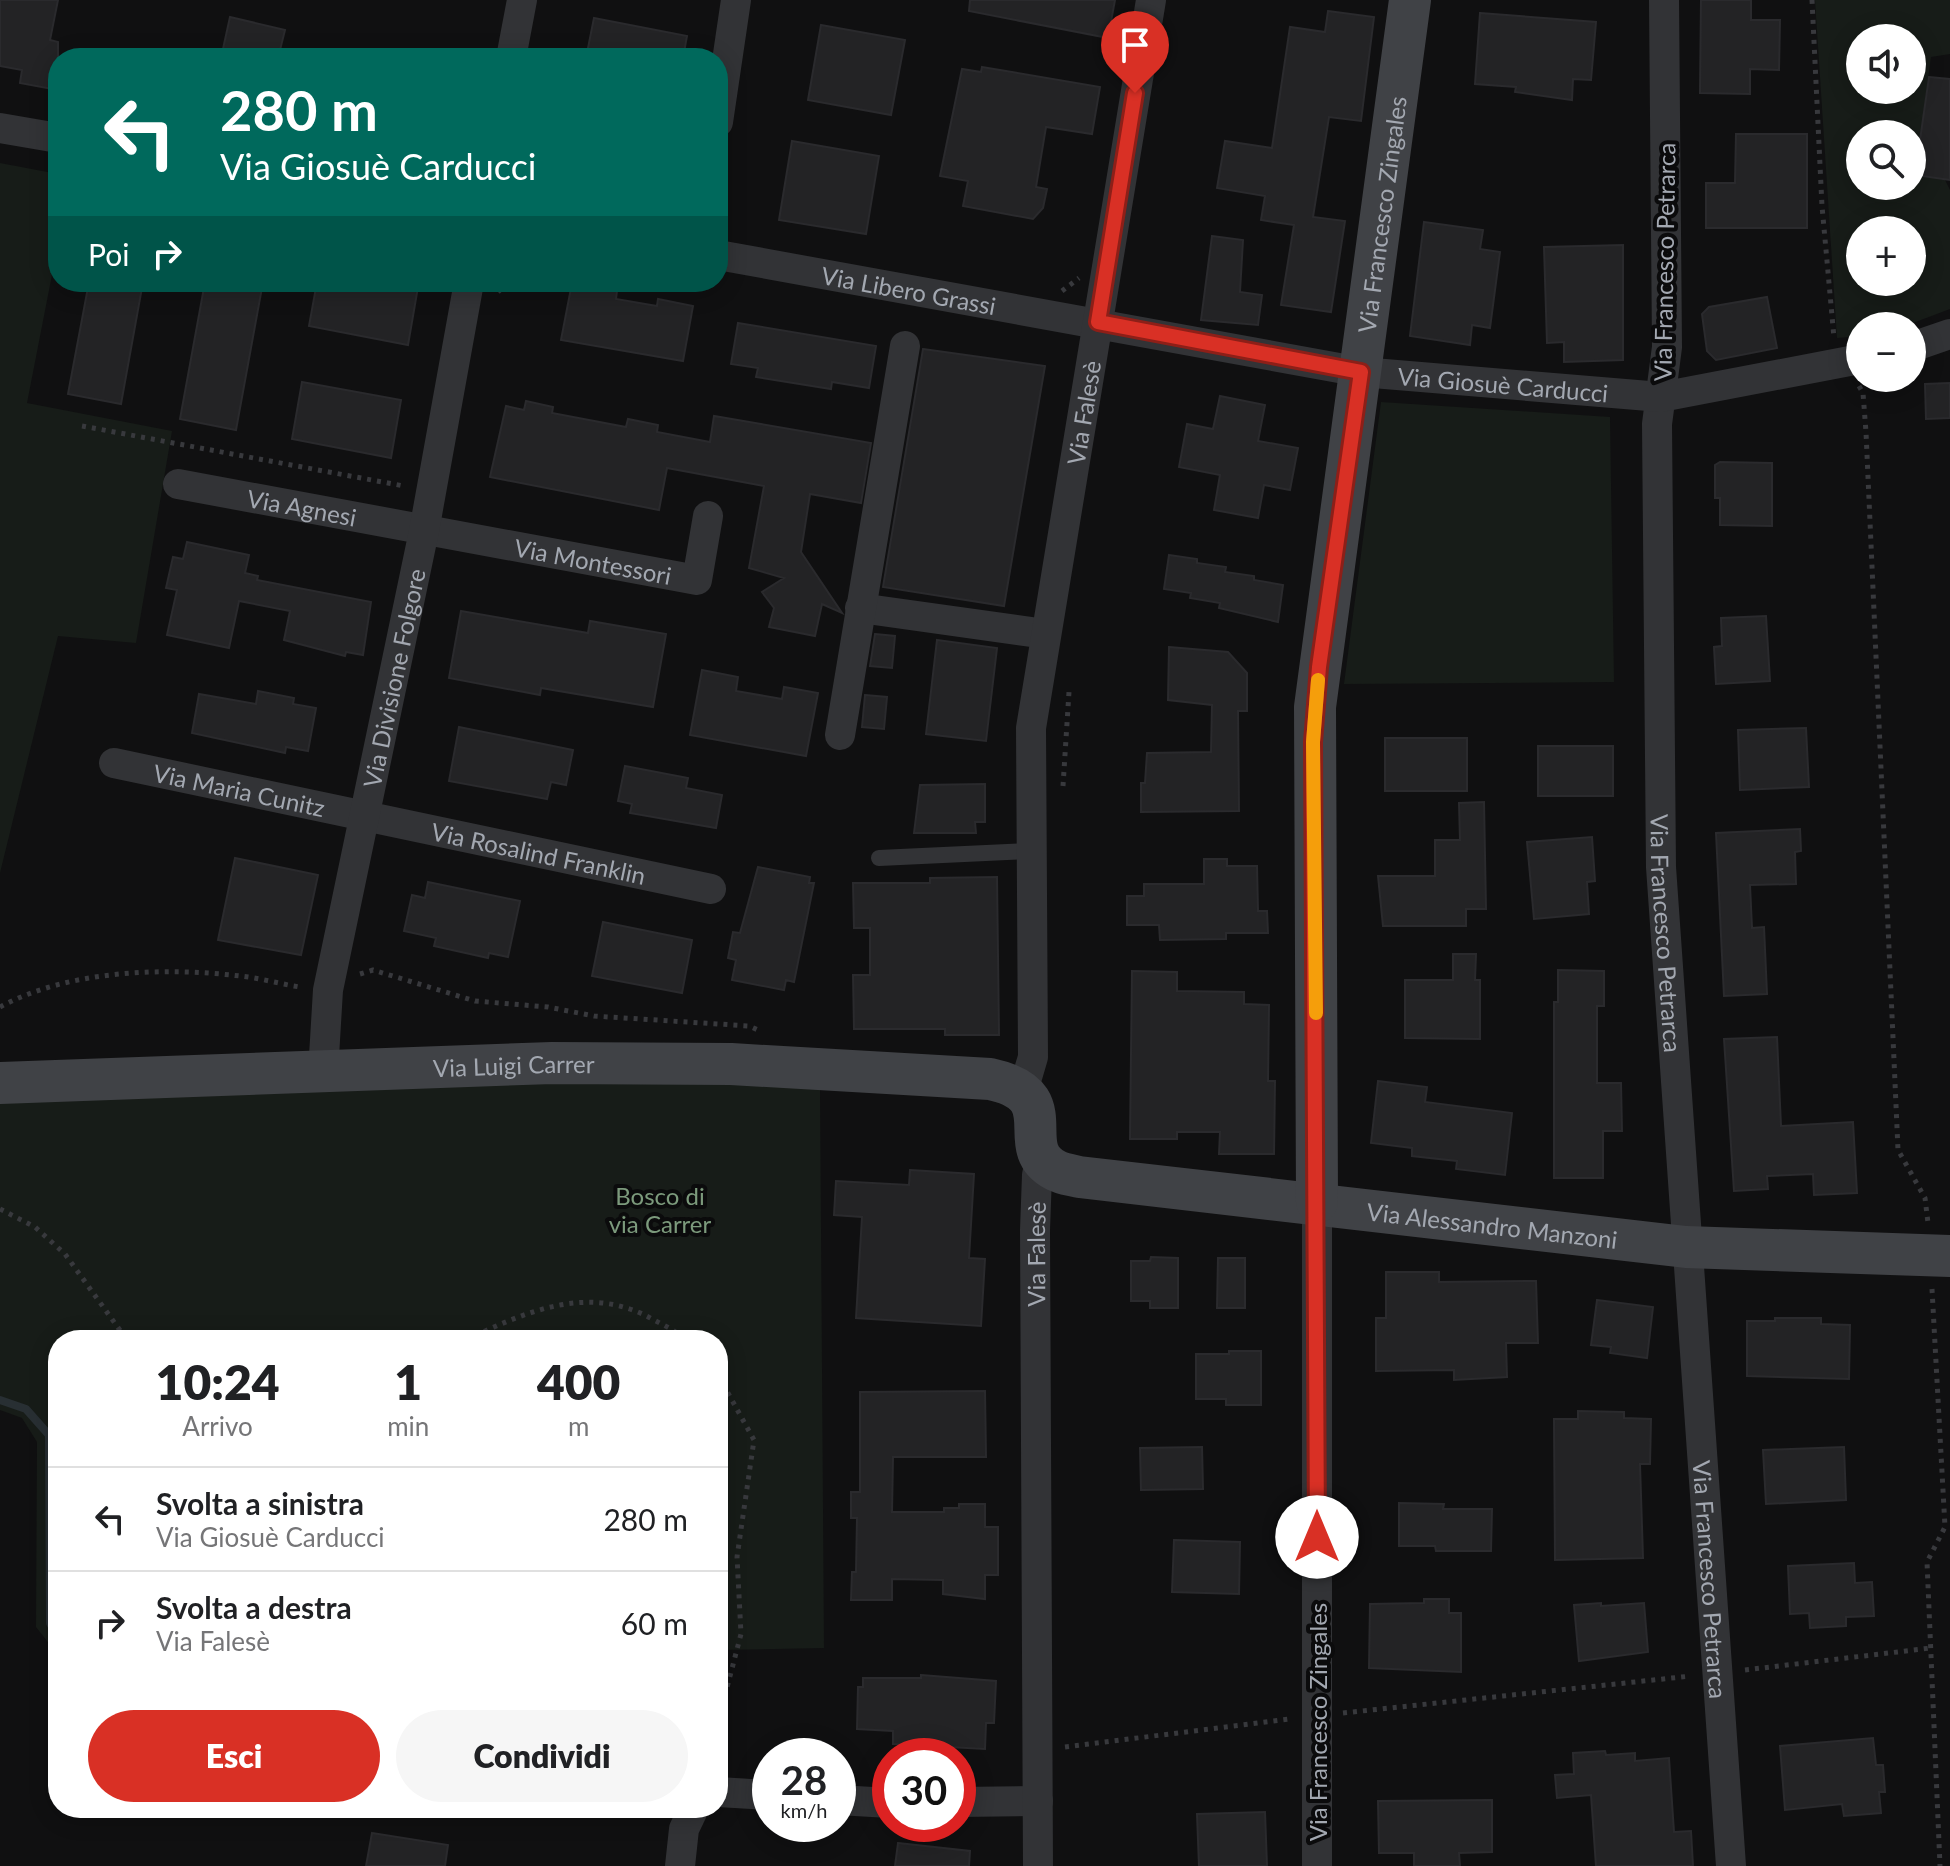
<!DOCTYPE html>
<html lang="it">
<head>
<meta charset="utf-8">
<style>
  :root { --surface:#fff; --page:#f6f6f6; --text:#202124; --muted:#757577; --line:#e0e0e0; --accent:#d93025 }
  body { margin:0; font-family:Lato,sans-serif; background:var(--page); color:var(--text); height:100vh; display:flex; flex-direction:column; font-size:30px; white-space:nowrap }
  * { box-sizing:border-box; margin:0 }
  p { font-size:26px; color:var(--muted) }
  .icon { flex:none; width:44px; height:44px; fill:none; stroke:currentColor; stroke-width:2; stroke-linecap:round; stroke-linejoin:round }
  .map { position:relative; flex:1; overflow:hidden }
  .side { position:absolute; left:48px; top:1330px; width:680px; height:488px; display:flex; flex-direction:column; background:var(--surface); border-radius:32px; box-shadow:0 4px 20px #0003 }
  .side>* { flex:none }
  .banner { position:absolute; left:48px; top:48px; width:680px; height:244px; border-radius:32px; box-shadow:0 4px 20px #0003; background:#00695c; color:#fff; overflow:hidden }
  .controls { position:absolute; left:1846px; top:24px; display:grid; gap:16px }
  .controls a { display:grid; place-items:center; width:80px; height:80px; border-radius:50%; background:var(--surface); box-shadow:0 4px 20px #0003; font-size:40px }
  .speed { position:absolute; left:752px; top:1738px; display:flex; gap:16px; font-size:40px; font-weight:700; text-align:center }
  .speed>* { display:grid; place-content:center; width:104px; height:104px; border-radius:50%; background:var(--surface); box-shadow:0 4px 20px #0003; line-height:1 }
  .speed small { font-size:20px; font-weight:400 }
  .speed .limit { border:12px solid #d22; background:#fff; color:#111 }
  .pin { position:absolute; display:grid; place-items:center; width:68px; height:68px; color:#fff; margin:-82px -34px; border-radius:50% 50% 50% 0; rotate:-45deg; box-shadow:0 0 8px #0007 }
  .pin .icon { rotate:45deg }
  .me { position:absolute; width:88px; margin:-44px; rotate:0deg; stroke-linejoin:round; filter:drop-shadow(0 0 6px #0008) }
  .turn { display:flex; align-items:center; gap:28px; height:168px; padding:0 40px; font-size:36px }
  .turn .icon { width:104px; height:104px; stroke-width:2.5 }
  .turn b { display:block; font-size:56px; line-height:68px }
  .then { display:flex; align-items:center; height:76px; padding:0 40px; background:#0003; gap:16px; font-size:30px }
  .eta { display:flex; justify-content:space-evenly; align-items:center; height:136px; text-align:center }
  .eta b { font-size:48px; font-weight:800; line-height:56px }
  .primary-button { display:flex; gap:16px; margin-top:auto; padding:16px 40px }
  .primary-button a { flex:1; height:92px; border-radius:48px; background:var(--accent); color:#fff; font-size:32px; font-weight:800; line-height:92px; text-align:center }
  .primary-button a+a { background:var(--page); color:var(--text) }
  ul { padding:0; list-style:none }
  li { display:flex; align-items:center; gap:24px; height:104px; padding:0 40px; border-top:2px solid var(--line) }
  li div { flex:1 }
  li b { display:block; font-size:30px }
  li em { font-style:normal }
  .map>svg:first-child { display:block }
  .green { fill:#171c18; fill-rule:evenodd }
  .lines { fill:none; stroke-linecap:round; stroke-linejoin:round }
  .stream { stroke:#282f33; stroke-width:8 }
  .building { fill:#232325; stroke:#2a2a2d; stroke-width:2 }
  .path { stroke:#38393d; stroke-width:5; stroke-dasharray:4 6; stroke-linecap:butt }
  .lane { stroke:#323336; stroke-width:16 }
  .street { stroke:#323336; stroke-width:30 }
  .secondary { stroke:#404246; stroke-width:42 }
  .route-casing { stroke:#8d1f18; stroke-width:20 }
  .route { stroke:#d93025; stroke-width:14 }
  .slow { stroke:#f59e0b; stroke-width:14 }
  .labels { text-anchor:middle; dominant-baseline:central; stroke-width:8; stroke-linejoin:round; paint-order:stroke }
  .street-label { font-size:24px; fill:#a3a8b1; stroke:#0b0b0c }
  .park-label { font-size:24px; fill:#7c9a7c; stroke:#0b0b0c }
</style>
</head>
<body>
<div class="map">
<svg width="1950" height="1866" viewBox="0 0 1950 1866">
  <rect width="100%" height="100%" fill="#101011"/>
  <path class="green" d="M 1815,0 L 1950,0 L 1950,54 L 1931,57 L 1915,175 L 1945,180 L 1950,190 L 1950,309 L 1905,326 L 1860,326 L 1860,336 L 1837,338 ZM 1860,38 L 1912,38 L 1912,90 L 1860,90 ZM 1860,134 L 1912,134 L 1912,186 L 1860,186 ZM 1860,230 L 1912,230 L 1912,282 L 1860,282 Z
    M 0,163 L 58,174 L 58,244 L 27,403 L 172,431 L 136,643 L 58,636 L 0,873 Z
    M 1381,402 L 1610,417 L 1614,682 L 1344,684 Z
    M 665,1077 L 820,1088 L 824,1648 L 718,1650 L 718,1340 L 58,1340 L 58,1655 L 36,1627 L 37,1442 L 22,1418 L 0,1410 L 0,1098 Z"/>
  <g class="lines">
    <path class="stream" d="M 0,1400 L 26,1409 L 49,1435 L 50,1623 L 58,1638"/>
  </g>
  <path class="building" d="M 0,0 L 58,0 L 50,40 L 58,42 L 58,90 L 20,83 L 22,70 L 0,66 Z
    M 970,0 L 1115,0 L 1108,38 L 969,11 Z
    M 1701,0 L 1751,0 L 1751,20 L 1780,20 L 1779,70 L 1750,69 L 1750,94 L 1700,93 Z
    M 1328,11 L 1374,17 L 1361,121 L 1329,117 L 1313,217 L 1345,221 L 1331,312 L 1281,305 L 1294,225 L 1261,220 L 1265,196 L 1217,188 L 1225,141 L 1272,148 L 1290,27 L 1325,32 Z
    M 1480,13 L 1596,22 L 1591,80 L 1573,79 L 1572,100 L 1515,92 L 1516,87 L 1475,84 Z
    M 230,17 L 285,30 L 278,58 L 221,58 Z
    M 594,18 L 687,36 L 683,58 L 586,58 Z
    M 821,25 L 905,40 L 891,115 L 808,100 Z
    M 982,67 L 1100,87 L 1092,134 L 1046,127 L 1036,187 L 1047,189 L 1043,208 L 1033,219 L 963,206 L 968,181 L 940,176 L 962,69 L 981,72 Z
    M 1929,77 L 1950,79 L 1950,180 L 1915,175 Z
    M 1736,134 L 1807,134 L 1807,228 L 1706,228 L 1706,183 L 1735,183 Z
    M 792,141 L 879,156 L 866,234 L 779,220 Z
    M 1424,222 L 1483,230 L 1480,249 L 1500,252 L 1490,328 L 1472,325 L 1470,345 L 1410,336 Z
    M 1212,236 L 1243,240 L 1240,292 L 1262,295 L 1258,325 L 1201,320 Z
    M 1623,245 L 1623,360 L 1564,362 L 1564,342 L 1547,343 L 1544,247 Z
    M 89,282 L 143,282 L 121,404 L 68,394 Z
    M 205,282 L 263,282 L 236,430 L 180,419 Z
    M 317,282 L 388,286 L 393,282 L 418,287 L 408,345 L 309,326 Z
    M 572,283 L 617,291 L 616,299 L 657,306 L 658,299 L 693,306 L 683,361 L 561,340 Z
    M 1767,297 L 1777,348 L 1716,360 L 1707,351 L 1702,314 L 1709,307 Z
    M 738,323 L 876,346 L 869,388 L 832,382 L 831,389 L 756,377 L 758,368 L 731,364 Z
    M 923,349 L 1045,366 L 1004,606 L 883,587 Z
    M 302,382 L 401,400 L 391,458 L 292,439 Z
    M 1950,383 L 1950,418 L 1926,419 L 1925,384 Z
    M 1220,396 L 1265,405 L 1258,441 L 1298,448 L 1290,490 L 1264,485 L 1258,518 L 1214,510 L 1220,475 L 1179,467 L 1187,424 L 1213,429 Z
    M 526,401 L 553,407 L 552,413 L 626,427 L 628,419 L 658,425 L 657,432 L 710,442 L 714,416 L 871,443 L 861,503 L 810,494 L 801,552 L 842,613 L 822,604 L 815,636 L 769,627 L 774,608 L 762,592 L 784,578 L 749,568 L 764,486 L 667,468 L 659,510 L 490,477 L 506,406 L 524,410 Z
    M 1720,462 L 1772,463 L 1772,526 L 1720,525 L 1720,498 L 1715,498 L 1715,465 Z
    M 187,542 L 249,555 L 245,573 L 258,576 L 257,580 L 371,602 L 363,655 L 346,652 L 345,656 L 284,640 L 290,611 L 239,601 L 229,648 L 167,635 L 177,590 L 166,588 L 173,557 L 183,559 Z
    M 1169,555 L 1197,559 L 1197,563 L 1226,567 L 1225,572 L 1254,576 L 1254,580 L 1283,585 L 1278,622 L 1219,608 L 1220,603 L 1190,598 L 1191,593 L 1164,589 Z
    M 461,611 L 588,633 L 590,621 L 666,634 L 653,707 L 541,688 L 540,695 L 449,678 Z
    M 1766,616 L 1770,681 L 1716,684 L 1714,647 L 1722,646 L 1721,618 Z
    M 875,634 L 895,636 L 892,668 L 870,666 Z
    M 937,640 L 997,648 L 986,741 L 926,734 Z
    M 1169,647 L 1228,652 L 1247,673 L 1247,711 L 1238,711 L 1239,811 L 1141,812 L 1141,783 L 1145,783 L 1147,753 L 1211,752 L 1212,705 L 1168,700 Z
    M 702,670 L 738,677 L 736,691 L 782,699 L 784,687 L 818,693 L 806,756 L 690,735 Z
    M 258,691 L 294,698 L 293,704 L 316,708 L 308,751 L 286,747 L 285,753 L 192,733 L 199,694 L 256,704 Z
    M 865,695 L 887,697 L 884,729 L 862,727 Z
    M 459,727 L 573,750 L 566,785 L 551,782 L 547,799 L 449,781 Z
    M 1806,728 L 1809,787 L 1740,790 L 1738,730 Z
    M 1385,738 L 1467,738 L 1467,791 L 1385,791 Z
    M 1538,746 L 1613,746 L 1613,796 L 1538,796 Z
    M 625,766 L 688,778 L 686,788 L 722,795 L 716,828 L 630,813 L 632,804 L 618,801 Z
    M 985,784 L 985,822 L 975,822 L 976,833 L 914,833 L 920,785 Z
    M 1484,802 L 1486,909 L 1466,909 L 1466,926 L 1383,926 L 1378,876 L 1435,876 L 1435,840 L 1460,840 L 1459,803 Z
    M 1800,829 L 1801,851 L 1795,852 L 1796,884 L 1750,885 L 1752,928 L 1764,927 L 1767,994 L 1724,996 L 1716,833 Z
    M 1592,837 L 1595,881 L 1587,882 L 1589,914 L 1534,919 L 1527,842 Z
    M 235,858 L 318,875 L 301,955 L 218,940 Z
    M 1204,859 L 1227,859 L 1227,866 L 1257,866 L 1258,911 L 1267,911 L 1268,933 L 1226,933 L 1226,939 L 1160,940 L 1159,925 L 1127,925 L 1127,896 L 1144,896 L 1144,884 L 1204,884 Z
    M 758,867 L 810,877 L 809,883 L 814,883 L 794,982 L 786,980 L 784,990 L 732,980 L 736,960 L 728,958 L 733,932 L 740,933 Z
    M 997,877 L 999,1035 L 945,1035 L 945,1029 L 854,1029 L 853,975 L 870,975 L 870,928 L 854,928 L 853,883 L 930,883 L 930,878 Z
    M 428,882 L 520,901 L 508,957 L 489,953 L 488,958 L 434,946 L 436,938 L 404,931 L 412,895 L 425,898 Z
    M 603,922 L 692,940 L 682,993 L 592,976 Z
    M 1453,954 L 1476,954 L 1475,980 L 1480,980 L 1480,1039 L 1405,1038 L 1405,980 L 1453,980 Z
    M 1558,970 L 1604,971 L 1604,1006 L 1597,1006 L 1597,1083 L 1621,1083 L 1622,1131 L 1603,1131 L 1603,1178 L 1554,1178 L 1554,1002 L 1558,1002 Z
    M 1132,971 L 1177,972 L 1177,991 L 1244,992 L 1244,1004 L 1269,1005 L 1268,1081 L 1275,1081 L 1274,1154 L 1219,1154 L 1220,1132 L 1177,1132 L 1177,1139 L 1130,1139 Z
    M 1777,1037 L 1781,1126 L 1853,1122 L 1857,1193 L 1814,1195 L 1813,1174 L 1767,1176 L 1768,1189 L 1734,1191 L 1724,1039 Z
    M 1378,1081 L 1427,1087 L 1425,1102 L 1512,1113 L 1505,1175 L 1456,1169 L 1457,1161 L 1412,1156 L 1412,1148 L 1371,1143 Z
    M 910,1170 L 974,1174 L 969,1258 L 985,1259 L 981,1326 L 856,1318 L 862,1217 L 834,1215 L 836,1181 L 909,1185 Z
    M 1151,1257 L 1178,1258 L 1178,1308 L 1150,1308 L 1150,1301 L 1131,1301 L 1131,1261 L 1150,1261 Z
    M 1218,1258 L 1245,1258 L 1245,1308 L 1217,1308 Z
    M 1386,1272 L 1439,1272 L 1439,1282 L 1536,1281 L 1538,1343 L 1506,1343 L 1507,1377 L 1454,1380 L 1454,1370 L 1376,1371 L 1376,1318 L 1386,1318 Z
    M 1597,1300 L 1653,1307 L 1647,1358 L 1610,1353 L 1611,1347 L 1591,1345 Z
    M 1775,1318 L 1821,1318 L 1821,1324 L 1850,1325 L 1849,1379 L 1747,1376 L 1747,1321 L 1775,1321 Z
    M 1229,1351 L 1261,1351 L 1261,1405 L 1226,1405 L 1226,1399 L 1196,1399 L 1196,1354 L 1229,1354 Z
    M 985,1391 L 986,1457 L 893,1457 L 892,1512 L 944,1512 L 944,1508 L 959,1508 L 959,1504 L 985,1504 L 985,1527 L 998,1527 L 998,1575 L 985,1575 L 985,1599 L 943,1594 L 943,1580 L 892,1579 L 892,1600 L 851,1600 L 852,1572 L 856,1572 L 857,1518 L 851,1518 L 851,1492 L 860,1492 L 860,1392 Z
    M 1578,1411 L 1624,1412 L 1624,1418 L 1651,1419 L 1650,1464 L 1640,1464 L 1643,1558 L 1555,1560 L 1554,1419 L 1578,1419 Z
    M 1202,1447 L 1203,1489 L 1141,1490 L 1140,1448 Z
    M 1844,1447 L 1846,1500 L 1766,1504 L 1763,1450 Z
    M 1399,1503 L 1444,1504 L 1443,1509 L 1492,1509 L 1491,1551 L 1436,1551 L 1435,1546 L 1399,1546 Z
    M 1174,1540 L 1240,1542 L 1239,1594 L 1172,1592 Z
    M 1854,1563 L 1855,1583 L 1872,1582 L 1874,1616 L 1846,1617 L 1846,1626 L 1810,1628 L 1809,1613 L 1790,1614 L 1788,1566 Z
    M 1424,1599 L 1449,1599 L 1449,1613 L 1461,1613 L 1461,1672 L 1369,1668 L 1370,1604 L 1424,1603 Z
    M 1601,1603 L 1601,1606 L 1644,1603 L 1648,1652 L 1579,1661 L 1574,1605 Z
    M 921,1675 L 996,1681 L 994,1723 L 986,1723 L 985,1749 L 893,1744 L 893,1731 L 857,1729 L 858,1687 L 863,1687 L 863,1678 L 921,1678 Z
    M 1873,1738 L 1876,1765 L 1883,1765 L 1885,1792 L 1879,1792 L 1881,1813 L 1844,1816 L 1842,1804 L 1785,1810 L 1780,1746 Z
    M 1605,1751 L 1606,1755 L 1635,1753 L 1635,1761 L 1669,1758 L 1674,1832 L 1691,1831 L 1693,1866 L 1596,1866 L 1591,1795 L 1557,1798 L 1555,1775 L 1574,1774 L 1573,1753 Z
    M 1492,1800 L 1492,1852 L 1459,1853 L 1460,1866 L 1414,1866 L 1414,1853 L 1379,1853 L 1378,1801 Z
    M 1265,1812 L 1267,1866 L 1199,1866 L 1197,1814 Z
    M 372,1833 L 448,1845 L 445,1866 L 366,1866 Z
    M 898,1843 L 970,1851 L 969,1866 L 895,1866 Z"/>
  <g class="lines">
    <path class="path" d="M 1812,0 L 1822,206 L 1834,338
      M 1062,291 L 1079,278
      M 498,292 L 508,282
      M 1859,386 L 1863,393 L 1866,432 L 1898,1150 L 1925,1198 L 1928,1223
      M 82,426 L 404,486
      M 1063,786 L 1069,692
      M 360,974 L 373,970 L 475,1001 L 548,1007 L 594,1016 L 749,1026 L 758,1030
      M 0,1007 C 68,970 164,967 240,976 C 260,978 280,984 300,987
      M 0,1209 L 35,1227 L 65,1254 L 127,1340
      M 1932,1289 L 1945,1527 L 1927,1562 L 1940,1866
      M 466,1340 C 527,1311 590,1283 654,1320 C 665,1326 677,1331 685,1340
      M 718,1375 L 754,1440 L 737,1557 L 741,1634 L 718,1722
      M 1745,1670 L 1931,1648
      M 1343,1713 L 1691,1676
      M 1065,1747 L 1290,1719"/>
    <path class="lane" d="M 879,858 L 1031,851"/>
    <g class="street">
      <path id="s1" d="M 1664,0 L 1667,347 L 1657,424 L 1661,867 L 1731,1866"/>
      <path d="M 511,58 L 522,0"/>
      <path d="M 718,122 L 736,0"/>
      <path d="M 0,128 L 58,138"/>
      <path id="s2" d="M 718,255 L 1361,372 L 1661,397 L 1860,359"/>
      <path d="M 1912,347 L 1950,334"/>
      <path id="s3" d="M 178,484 L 697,580 L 708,516"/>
      <path d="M 860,608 L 1046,634"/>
      <path d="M 840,735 L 905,346"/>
      <path id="s4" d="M 114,763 L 711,889"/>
      <path id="s5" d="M 323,1073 L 328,990 L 424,531 L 469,282"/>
      <path id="s6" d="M 1023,1091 L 1033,1057 L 1031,728 L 1151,0"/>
      <path d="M 1317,1202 L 1317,1866"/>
      <path d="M 718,1792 L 770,1795"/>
      <path d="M 838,1800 L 890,1803"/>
      <path d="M 958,1802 L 1038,1801"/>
      <path d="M 680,1866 L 684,1829 L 694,1808"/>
      <path id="s7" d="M 1038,1866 L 1035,1230 L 1037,1175 L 1041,1158"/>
    </g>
    <g class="secondary">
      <path id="s8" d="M 0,1083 L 552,1063 L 731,1064 L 990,1079 C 1069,1096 1010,1146 1055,1170 C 1062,1174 1071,1175 1079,1177 L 1686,1247 L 1950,1256"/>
      <path id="s9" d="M 1317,1202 L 1315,707 L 1410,0"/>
    </g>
  </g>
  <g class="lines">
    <defs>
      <path id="route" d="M 1135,93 L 1098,322 L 1361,372 L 1319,667 L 1313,742 L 1317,1537"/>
    </defs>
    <use href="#route" class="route-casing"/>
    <use href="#route" class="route"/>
    <path class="slow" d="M 1316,1013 L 1313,742 L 1318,680"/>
  </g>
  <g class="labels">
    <g class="street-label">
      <text stroke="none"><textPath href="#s9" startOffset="992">Via Francesco Zingales</textPath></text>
      <text transform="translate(1664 262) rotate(-89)">Via Francesco Petrarca</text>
      <text stroke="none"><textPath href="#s2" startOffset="194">Via Libero Grassi</textPath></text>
      <text stroke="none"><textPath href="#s2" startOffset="796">Via Giosuè Carducci</textPath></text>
      <text stroke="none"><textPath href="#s6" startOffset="684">Via Falesè</textPath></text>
      <text stroke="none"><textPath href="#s3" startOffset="126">Via Agnesi</textPath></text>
      <text stroke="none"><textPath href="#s3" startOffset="422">Via Montessori</textPath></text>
      <text stroke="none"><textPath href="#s5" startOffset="402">Via Divisione Folgore</textPath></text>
      <text stroke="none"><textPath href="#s4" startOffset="128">Via Maria Cunitz</textPath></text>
      <text stroke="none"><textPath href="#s4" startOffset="434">Via Rosalind Franklin</textPath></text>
      <text stroke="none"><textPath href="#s1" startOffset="934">Via Francesco Petrarca</textPath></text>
      <text stroke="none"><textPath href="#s8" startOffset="514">Via Luigi Carrer</textPath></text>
      <text stroke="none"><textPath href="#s8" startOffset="1556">Via Alessandro Manzoni</textPath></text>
      <text stroke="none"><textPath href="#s7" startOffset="612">Via Falesè</textPath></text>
      <text stroke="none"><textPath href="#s1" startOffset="1582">Via Francesco Petrarca</textPath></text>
      <text transform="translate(1317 1722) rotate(-90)">Via Francesco Zingales</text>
    </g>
    <g class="park-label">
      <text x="660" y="1195">Bosco di<tspan x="660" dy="28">via Carrer</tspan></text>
    </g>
  </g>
</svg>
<div class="controls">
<a><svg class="icon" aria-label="sound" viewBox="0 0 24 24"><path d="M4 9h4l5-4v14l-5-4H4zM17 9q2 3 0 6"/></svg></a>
<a><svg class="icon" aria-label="search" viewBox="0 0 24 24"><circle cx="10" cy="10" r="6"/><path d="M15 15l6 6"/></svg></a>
<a>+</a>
<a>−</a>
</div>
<div class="speed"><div>28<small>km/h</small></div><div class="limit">30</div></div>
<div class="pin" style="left:1135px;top:93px;background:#d93025"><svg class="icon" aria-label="arrive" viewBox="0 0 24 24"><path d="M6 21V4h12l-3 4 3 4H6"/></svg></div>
<svg class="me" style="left:1317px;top:1537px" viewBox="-20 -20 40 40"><circle r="19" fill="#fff"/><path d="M0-13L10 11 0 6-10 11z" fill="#d93025"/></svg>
<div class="banner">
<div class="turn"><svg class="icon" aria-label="left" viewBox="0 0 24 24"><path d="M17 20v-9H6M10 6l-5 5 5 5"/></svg><div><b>280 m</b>Via Giosuè Carducci</div></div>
<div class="then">Poi<svg class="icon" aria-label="right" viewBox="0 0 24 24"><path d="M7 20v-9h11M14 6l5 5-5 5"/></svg></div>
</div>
<section class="side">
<div class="eta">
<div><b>10:24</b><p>Arrivo</p></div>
<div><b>1</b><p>min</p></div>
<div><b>400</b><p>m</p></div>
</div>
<ul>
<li><svg class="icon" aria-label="left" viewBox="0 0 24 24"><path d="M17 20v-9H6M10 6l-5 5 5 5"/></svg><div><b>Svolta a sinistra</b><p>Via Giosuè Carducci</p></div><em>280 m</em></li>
<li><svg class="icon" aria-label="right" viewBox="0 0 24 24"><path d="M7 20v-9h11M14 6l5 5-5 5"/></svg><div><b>Svolta a destra</b><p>Via Falesè</p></div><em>60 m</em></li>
</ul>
<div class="primary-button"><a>Esci</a><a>Condividi</a></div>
</section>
</div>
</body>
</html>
